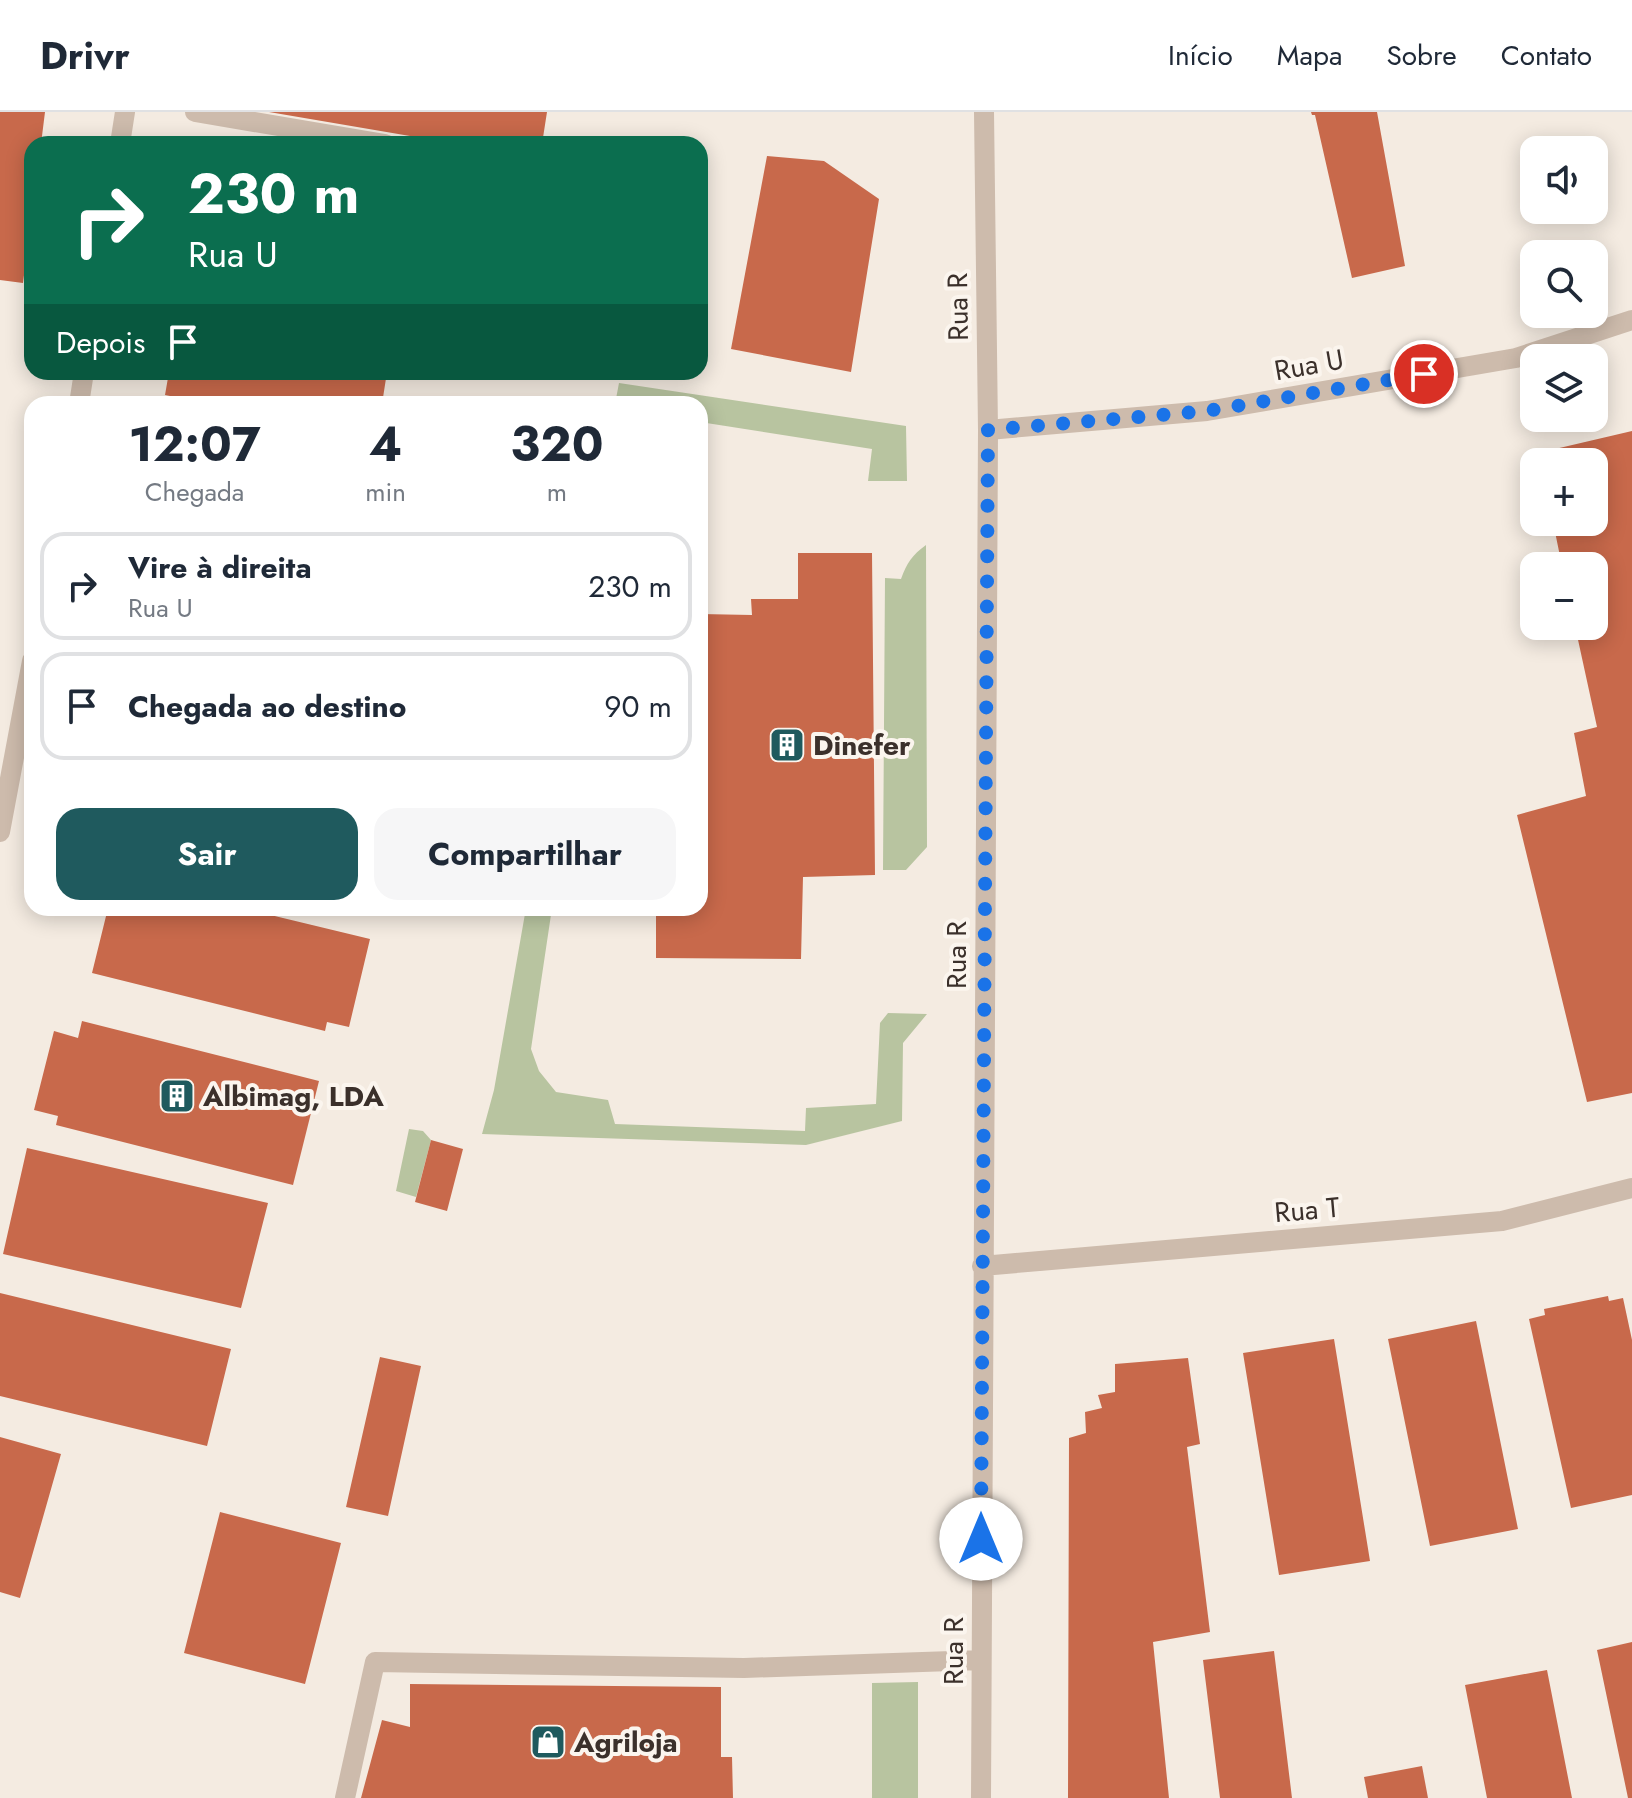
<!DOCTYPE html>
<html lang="pt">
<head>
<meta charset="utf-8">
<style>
  :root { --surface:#fff; --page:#f6f6f7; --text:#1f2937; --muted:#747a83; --line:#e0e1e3; --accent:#1f5a5e }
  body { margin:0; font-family:Jost,sans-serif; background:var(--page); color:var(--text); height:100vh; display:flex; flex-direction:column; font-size:30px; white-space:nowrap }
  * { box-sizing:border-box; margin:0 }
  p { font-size:26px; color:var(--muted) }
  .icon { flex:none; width:44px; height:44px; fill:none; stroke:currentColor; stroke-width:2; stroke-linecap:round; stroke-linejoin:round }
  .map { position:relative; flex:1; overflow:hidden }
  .sheet { position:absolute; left:24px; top:284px; width:684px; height:520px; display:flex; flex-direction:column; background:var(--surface); border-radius:24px; box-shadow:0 4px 20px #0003 }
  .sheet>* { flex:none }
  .guide { position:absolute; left:24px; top:24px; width:684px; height:244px; border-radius:24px; box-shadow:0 4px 20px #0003; background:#0b6e4f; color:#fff; overflow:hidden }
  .controls { position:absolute; left:1520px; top:24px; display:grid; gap:16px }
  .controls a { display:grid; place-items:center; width:88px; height:88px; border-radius:16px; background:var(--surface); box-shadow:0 4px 20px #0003; font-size:40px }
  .pin { position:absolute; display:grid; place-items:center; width:68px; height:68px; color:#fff; margin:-34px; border:4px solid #fff; border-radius:50%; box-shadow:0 2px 8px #0007 }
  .me { position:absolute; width:88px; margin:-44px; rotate:0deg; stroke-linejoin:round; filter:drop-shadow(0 0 6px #0008) }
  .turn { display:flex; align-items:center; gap:28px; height:168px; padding:0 32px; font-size:36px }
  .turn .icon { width:104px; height:104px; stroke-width:2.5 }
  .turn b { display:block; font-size:56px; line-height:68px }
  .then { display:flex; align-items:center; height:76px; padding:0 32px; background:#0003; gap:16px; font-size:30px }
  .eta { display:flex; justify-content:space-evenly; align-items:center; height:136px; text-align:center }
  .eta b { font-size:48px; font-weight:700; line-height:56px }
  .action { display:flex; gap:16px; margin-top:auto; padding:16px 32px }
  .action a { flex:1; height:92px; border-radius:24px; background:var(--accent); color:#fff; font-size:32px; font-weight:700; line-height:92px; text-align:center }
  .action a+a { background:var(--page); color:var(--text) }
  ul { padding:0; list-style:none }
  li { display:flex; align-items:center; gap:24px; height:108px; margin:0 16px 12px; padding:0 16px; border:4px solid var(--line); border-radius:24px }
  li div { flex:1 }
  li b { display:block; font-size:30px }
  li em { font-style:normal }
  header { display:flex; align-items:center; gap:48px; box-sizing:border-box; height:112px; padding:0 40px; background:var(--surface); border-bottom:2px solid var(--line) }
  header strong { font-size:38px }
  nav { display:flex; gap:44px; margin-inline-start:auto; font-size:28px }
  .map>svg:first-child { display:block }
  .green { fill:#b8c4a0 }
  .building { fill:#c8694b }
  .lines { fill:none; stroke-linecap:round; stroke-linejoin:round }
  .minor { stroke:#cdbbac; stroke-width:20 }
  .route { stroke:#1a73e8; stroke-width:14; stroke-dasharray:0 25.2 }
  .labels { text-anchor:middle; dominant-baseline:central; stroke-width:8; stroke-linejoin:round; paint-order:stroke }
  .street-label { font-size:28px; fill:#3b302b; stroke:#fbf5ee }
  .poi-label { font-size:28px; font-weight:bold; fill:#3b302b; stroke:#fbf5ee; text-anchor:start }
</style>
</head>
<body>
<header>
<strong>Drivr</strong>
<nav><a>Início</a><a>Mapa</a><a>Sobre</a><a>Contato</a></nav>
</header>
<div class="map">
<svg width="1632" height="1686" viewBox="0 0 1632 1686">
  <rect width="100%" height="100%" fill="#f4ebe1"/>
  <path class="green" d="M 619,271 L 906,314 L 907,369 L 868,369 L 872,337 L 700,310 L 700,292 L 615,292 Z
    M 926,433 L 927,735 L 906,758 L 883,758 L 885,466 L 901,467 C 907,451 912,443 926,433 Z
    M 526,796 L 552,796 L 531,937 L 539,959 L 556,980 L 608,988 L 615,1012 L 805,1019 L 806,996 L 876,992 L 880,911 L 888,901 L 927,902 L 903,931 L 902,1009 L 806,1033 L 482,1022 L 494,978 Z
    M 409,1017 L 423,1019 L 431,1028 L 416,1085 L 396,1079 Z
    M 918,1570 L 918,1686 L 872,1686 L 872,1571 Z"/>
  <path class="building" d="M 0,0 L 45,0 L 41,32 L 32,32 L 32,100 L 23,171 L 0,168 Z
    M 269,0 L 547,0 L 542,32 L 457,32 Z
    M 1311,0 L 1377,0 L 1405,154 L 1352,166 L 1315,3 L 1312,3 Z
    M 767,44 L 824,49 L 879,87 L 851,260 L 731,237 Z
    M 169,260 L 387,260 L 382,292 L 210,292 L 165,283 Z
    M 1632,319 L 1632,981 L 1587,990 L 1517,703 L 1586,684 L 1574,621 L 1597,615 L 1575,514 L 1594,514 L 1594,454 L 1562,454 L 1553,410 L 1594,410 L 1594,350 L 1540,350 L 1538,341 Z
    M 798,441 L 872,441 L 875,763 L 803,765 L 801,847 L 656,846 L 656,796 L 700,796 L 700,502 L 752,503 L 751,487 L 798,487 Z
    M 108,796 L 242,796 L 370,827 L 349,915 L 327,910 L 325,919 L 92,861 Z
    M 82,909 L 319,969 L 293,1073 L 56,1013 L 58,1004 L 34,998 L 54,919 L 78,926 Z
    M 431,1028 L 463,1037 L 447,1099 L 415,1090 Z
    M 27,1036 L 268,1091 L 241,1196 L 3,1142 Z
    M 0,1181 L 231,1237 L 207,1334 L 0,1284 Z
    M 1608,1184 L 1609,1189 L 1623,1186 L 1632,1228 L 1632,1383 L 1571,1396 L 1529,1207 L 1545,1203 L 1544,1197 Z
    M 1476,1209 L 1518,1417 L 1430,1434 L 1388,1227 Z
    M 1334,1227 L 1370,1449 L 1279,1463 L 1243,1241 Z
    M 380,1245 L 421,1254 L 388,1404 L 346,1395 Z
    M 1188,1246 L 1200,1332 L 1187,1335 L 1210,1520 L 1153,1530 L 1169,1686 L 1068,1686 L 1069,1326 L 1086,1321 L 1085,1300 L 1102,1296 L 1098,1283 L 1115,1280 L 1115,1252 Z
    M 0,1325 L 61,1342 L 20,1486 L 0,1480 Z
    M 220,1400 L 341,1431 L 305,1572 L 184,1541 Z
    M 1632,1530 L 1632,1686 L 1628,1686 L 1597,1538 Z
    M 1274,1539 L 1292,1686 L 1220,1686 L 1203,1548 Z
    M 1547,1558 L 1572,1686 L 1487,1686 L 1465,1573 Z
    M 410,1572 L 721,1575 L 721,1645 L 732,1645 L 733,1686 L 361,1686 L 382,1608 L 410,1615 Z
    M 1422,1654 L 1428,1686 L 1368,1686 L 1364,1665 Z"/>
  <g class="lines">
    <path class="minor" d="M 195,0 L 385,32
      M 120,32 L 125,0
      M 79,292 L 84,260
      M 988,318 L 1207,299 L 1516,246 L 1632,208
      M 0,720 L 32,549
      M 982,1154 L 1502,1109 L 1632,1076
      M 345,1686 L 375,1550 L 744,1556 L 981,1548
      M 981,1686 L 988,318 L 984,0"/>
  </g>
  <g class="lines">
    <path class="route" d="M 981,1427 L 988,318 L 1207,299 L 1424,262"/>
  </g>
  <defs>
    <symbol id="building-square" viewBox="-11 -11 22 22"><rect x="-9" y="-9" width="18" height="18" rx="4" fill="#1f5a5e" stroke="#fbf5ee"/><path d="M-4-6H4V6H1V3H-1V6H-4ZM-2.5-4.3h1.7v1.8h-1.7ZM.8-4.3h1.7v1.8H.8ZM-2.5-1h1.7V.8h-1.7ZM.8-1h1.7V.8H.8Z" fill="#fff"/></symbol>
    <symbol id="shop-square" viewBox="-11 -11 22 22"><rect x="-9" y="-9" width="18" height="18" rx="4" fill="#1f5a5e" stroke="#fbf5ee"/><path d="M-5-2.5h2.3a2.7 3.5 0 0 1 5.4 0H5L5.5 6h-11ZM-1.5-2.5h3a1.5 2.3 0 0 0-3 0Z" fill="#fff"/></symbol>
  </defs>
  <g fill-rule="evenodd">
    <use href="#building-square" x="767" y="613" width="40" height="40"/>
    <use href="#building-square" x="157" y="964" width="40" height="40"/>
    <use href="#shop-square" x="528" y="1610" width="40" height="40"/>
  </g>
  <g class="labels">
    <g class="street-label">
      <text transform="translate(958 195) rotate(-91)">Rua R</text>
      <text transform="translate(1309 253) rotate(-10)">Rua U</text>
      <text transform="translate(956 843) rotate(-90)">Rua R</text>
      <text transform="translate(1307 1098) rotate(-5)">Rua T</text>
      <text transform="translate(953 1539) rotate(-90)">Rua R</text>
    </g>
    <g class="poi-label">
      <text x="813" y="633">Dinefer</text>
      <text x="203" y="984">Albimag, LDA</text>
      <text x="574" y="1630">Agriloja</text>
    </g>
  </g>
</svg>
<div class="controls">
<a><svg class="icon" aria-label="sound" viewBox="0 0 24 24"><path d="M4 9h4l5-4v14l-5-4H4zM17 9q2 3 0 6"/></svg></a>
<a><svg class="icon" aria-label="search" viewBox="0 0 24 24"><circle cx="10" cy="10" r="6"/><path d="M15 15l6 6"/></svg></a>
<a><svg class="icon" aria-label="layers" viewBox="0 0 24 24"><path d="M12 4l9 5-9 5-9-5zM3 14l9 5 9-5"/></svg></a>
<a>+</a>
<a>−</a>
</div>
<div class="pin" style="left:1424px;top:262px;background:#d93025"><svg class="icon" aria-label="arrive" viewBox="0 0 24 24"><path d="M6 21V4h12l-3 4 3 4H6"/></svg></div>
<svg class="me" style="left:981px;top:1427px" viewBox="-20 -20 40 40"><circle r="19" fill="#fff"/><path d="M0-13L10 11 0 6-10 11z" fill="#1a73e8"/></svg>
<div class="guide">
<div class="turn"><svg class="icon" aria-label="right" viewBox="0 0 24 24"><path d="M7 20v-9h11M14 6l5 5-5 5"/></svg><div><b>230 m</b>Rua U</div></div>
<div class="then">Depois<svg class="icon" aria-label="arrive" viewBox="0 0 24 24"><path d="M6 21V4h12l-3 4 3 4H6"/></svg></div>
</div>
<section class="sheet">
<div class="eta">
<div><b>12:07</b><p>Chegada</p></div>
<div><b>4</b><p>min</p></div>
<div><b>320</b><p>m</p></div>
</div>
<ul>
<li><svg class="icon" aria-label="right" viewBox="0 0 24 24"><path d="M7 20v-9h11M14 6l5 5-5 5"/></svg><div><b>Vire à direita</b><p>Rua U</p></div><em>230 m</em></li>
<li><svg class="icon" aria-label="arrive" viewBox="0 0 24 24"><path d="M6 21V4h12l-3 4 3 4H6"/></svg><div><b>Chegada ao destino</b></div><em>90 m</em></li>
</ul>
<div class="action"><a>Sair</a><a>Compartilhar</a></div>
</section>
</div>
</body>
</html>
